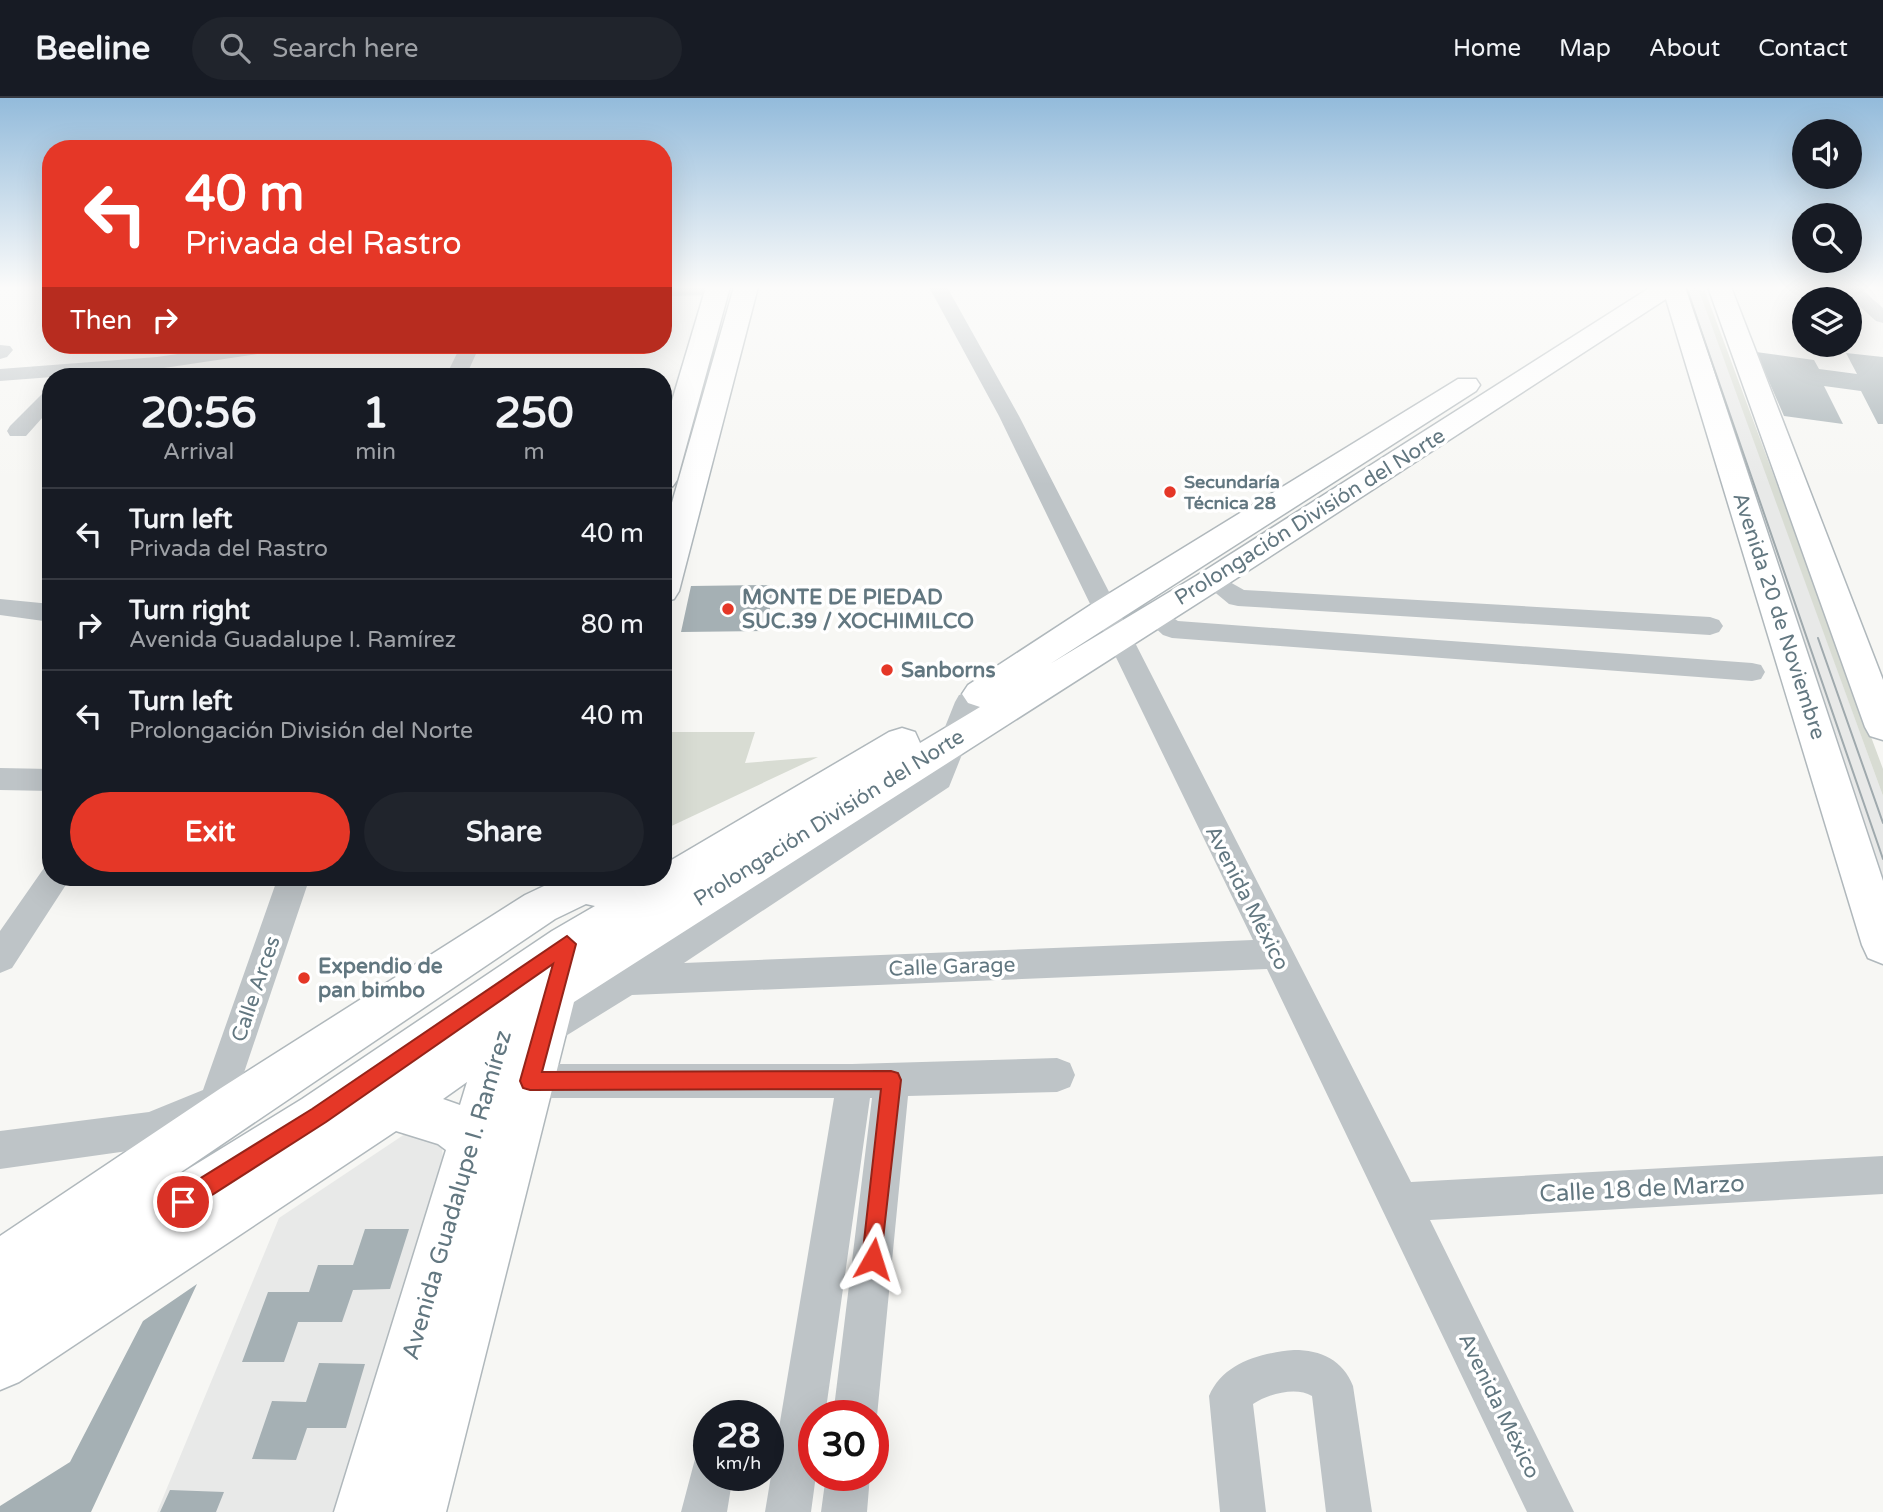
<!DOCTYPE html>
<html lang="en">
<head>
<meta charset="utf-8">
<style>
  :root { --surface:#171b24; --page:#20242c; --text:#f1f3f6; --muted:#9ea1a6; --line:#363941; --accent:#e53727 }
  body { margin:0; font-family:"Varela Round",sans-serif; background:var(--page); color:var(--text); height:100vh; display:flex; flex-direction:column; font-size:26px; white-space:nowrap }
  * { box-sizing:border-box; margin:0 }
  p { font-size:23px; color:var(--muted) }
  .icon { flex:none; width:38px; height:38px; fill:none; stroke:currentColor; stroke-width:2; stroke-linecap:round; stroke-linejoin:round }
  .map { position:relative; flex:1; overflow:hidden }
  .sheet { position:absolute; left:42px; top:270px; width:630px; height:518px; display:flex; flex-direction:column; background:var(--surface); border-radius:28px; box-shadow:0 7px 28px #0002 }
  .sheet>* { flex:none }
  .top-card { position:absolute; left:42px; top:42px; width:630px; height:214px; border-radius:28px; box-shadow:0 7px 28px #0002; background:#e53727; color:#fff; overflow:hidden }
  .controls { position:absolute; left:1792px; top:21px; display:grid; gap:14px }
  .controls a { display:grid; place-items:center; width:70px; height:70px; border-radius:50%; background:var(--surface); box-shadow:0 7px 28px #0002; font-size:35px }
  .speed { position:absolute; left:693px; top:1302px; display:flex; gap:14px; font-size:35px; font-weight:700; text-align:center }
  .speed>* { display:grid; place-content:center; width:91px; height:91px; border-radius:50%; background:var(--surface); box-shadow:0 7px 28px #0002; line-height:1 }
  .speed small { font-size:18px; font-weight:400 }
  .speed .limit { border:10px solid #d22; background:#fff; color:#111 }
  .pin { position:absolute; display:grid; place-items:center; width:60px; height:60px; color:#fff; margin:-30px; border:4px solid #fff; border-radius:50%; box-shadow:0 2px 7px #0007 }
  .me { position:absolute; width:77px; margin:-38px; rotate:6deg; stroke-linejoin:round; filter:drop-shadow(0 0 5px #0008) }
  .turn { display:flex; align-items:center; gap:24px; height:147px; padding:0 28px; font-size:32px }
  .turn .icon { width:91px; height:91px; stroke-width:2.5 }
  .turn b { display:block; font-size:49px; line-height:60px }
  .then { display:flex; align-items:center; height:66px; padding:0 28px; background:#0003; gap:14px; font-size:26px }
  .eta { display:flex; justify-content:space-evenly; align-items:center; height:119px; text-align:center }
  .eta b { font-size:42px; font-weight:800; line-height:49px }
  .primary-button { display:flex; gap:14px; margin-top:auto; padding:14px 28px }
  .primary-button a { flex:1; height:80px; border-radius:42px; background:var(--accent); color:#fff; font-size:28px; font-weight:800; line-height:80px; text-align:center }
  .primary-button a+a { background:var(--page); color:var(--text) }
  ul { padding:0; list-style:none }
  li { display:flex; align-items:center; gap:21px; height:91px; padding:0 28px; border-top:2px solid var(--line) }
  li div { flex:1 }
  li b { display:block; font-size:26px }
  li em { font-style:normal }
  header { display:flex; align-items:center; gap:42px; box-sizing:border-box; height:98px; padding:0 35px; background:var(--surface); border-bottom:2px solid var(--line) }
  header strong { font-size:33px }
  nav { display:flex; gap:38px; margin-inline-start:auto; font-size:24px }
  .search { width:490px; height:63px; background:var(--page); display:flex; align-items:center; gap:18px; box-sizing:border-box; padding:0 24px; border-radius:38px; color:var(--muted); font-size:26px }
  .map>svg:first-child { display:block }
  .built { fill:#e8e9e8 }
  .green { fill:#d8dcd3 }
  .building { fill:#a5b0b4 }
  .lines { fill:none; stroke-linecap:round; stroke-linejoin:round }
  .secondary-casing { stroke:#b0b8bc; stroke-width:3 }
  .street { fill:#bec4c7; fill-rule:evenodd }
  .secondary { fill:#fff; fill-rule:evenodd }
  .tram { stroke:#9fa9ad; stroke-width:2 }
  .route { fill:#e53727; stroke:#952419; stroke-width:2 }
  .poi-dot { fill:#e53727; stroke:#fff; stroke-width:2.5 }
  .labels { text-anchor:middle; dominant-baseline:central; stroke-width:7; stroke-linejoin:round; paint-order:stroke }
  .far-poi-label { font-size:18px; font-weight:bold; fill:#627780; stroke:#fff; text-anchor:start }
  .street-label { font-size:21px; fill:#627780; stroke:#fff }
  .poi-label { font-size:21px; font-weight:bold; fill:#627780; stroke:#fff; text-anchor:start }
  .near-street-label { font-size:24px; fill:#627780; stroke:#fff }
</style>
</head>
<body>
<header>
<strong>Beeline</strong>
<div class="search"><svg class="icon" aria-label="search" viewBox="0 0 24 24"><circle cx="10" cy="10" r="6"/><path d="M15 15l6 6"/></svg>Search here</div>
<nav><a>Home</a><a>Map</a><a>About</a><a>Contact</a></nav>
</header>
<div class="map">
<svg width="1883" height="1414" viewBox="0 0 1883 1414">
  <rect width="100%" height="100%" fill="#f7f7f4"/>
  <path class="built" d="M 1692,189 L 1698,189 L 1720,248 L 1883,698 L 1883,790 L 1683,196 Z
    M 414,1030 L 442,1050 L 445,1085 L 341,1414 L 157,1414 L 279,1120 Z"/>
  <path class="green" d="M 1699,193 L 1705,193 L 1883,671 L 1883,698 Z
    M 663,634 L 755,634 L 745,665 L 818,659 L 663,732 Z"/>
  <path class="building" d="M 1756,254 L 1814,262 L 1819,271 L 1857,276 L 1846,255 L 1883,259 L 1883,326 L 1878,326 L 1861,293 L 1824,288 L 1843,326 L 1784,318 Z
    M 773,487 L 767,533 L 681,534 L 691,488 Z
    M 365,1131 L 409,1131 L 390,1191 L 353,1192 L 342,1224 L 298,1224 L 284,1264 L 242,1264 L 268,1194 L 309,1194 L 318,1167 L 353,1167 Z
    M 197,1186 L 91,1414 L 0,1414 L 0,1408 L 70,1364 L 143,1223 Z
    M 319,1265 L 365,1266 L 346,1330 L 307,1330 L 296,1362 L 252,1361 L 272,1303 L 306,1304 Z
    M 170,1392 L 224,1394 L 216,1414 L 160,1414 Z"/>
  <g class="lines">
    <defs>
      <path id="secondary" d="M 706,189 L 730,189 L 677,382 L 673,388 L 663,391 L 663,333 Z
        M 734,189 L 758,189 L 679,493 L 674,501 L 663,504 L 663,436 Z
        M 1651,189 L 1686,189 L 1883,783 L 1883,866 L 1868,860 L 1862,847 L 1666,201 L 1223,489 L 574,904 L 446,1414 L 334,1414 L 446,1052 L 438,1046 L 396,1033 L 19,1284 L 0,1292 L 0,1138 L 221,990 L 525,797 L 563,779 L 663,779 L 663,767 L 889,634 L 902,630 L 915,634 L 920,645 L 980,609 L 968,605 L 962,596 L 968,587 L 1092,506 L 1458,281 L 1476,281 L 1480,287 L 1476,293 L 1050,566 L 1201,475 ZM 586,806 L 595,808 L 552,833 L 302,1001 L 159,1089 L 555,821 ZM 467,984 L 460,1007 L 443,1001 Z
        M 1708,189 L 1731,189 L 1883,582 L 1883,642 L 1870,638 L 1865,629 Z"/>
    </defs>
    <use href="#secondary" class="secondary-casing"/>
    <path class="street" d="M 663,189 L 724,189 L 726,192 L 717,197 L 663,198 Z
      M 929,189 L 947,189 L 1019,318 L 1411,1084 L 1883,1058 L 1883,1096 L 1430,1122 L 1574,1414 L 1527,1414 L 1267,871 L 632,897 L 556,944 L 544,949 L 532,944 L 527,933 L 532,922 L 676,835 L 927,674 L 955,604 L 959,597 L 969,594 L 979,597 L 983,604 L 949,689 L 684,865 L 1253,842 L 999,318 Z
      M 1838,189 L 1859,189 L 1883,210 L 1883,225 L 1876,223 Z
      M 0,247 L 10,248 L 13,252 L 7,259 L 0,261 Z
      M 240,247 L 288,247 L 278,253 L 157,271 L 0,283 L 0,271 L 157,259 Z
      M 461,247 L 480,247 L 466,278 L 446,278 Z
      M 51,292 L 51,310 L 26,338 L 10,338 L 7,333 L 10,328 L 44,294 Z
      M 1212,474 L 1244,492 L 1710,519 L 1719,522 L 1723,528 L 1719,534 L 1710,537 L 1238,508 L 1229,506 L 1200,482 L 1203,476 Z
      M 0,501 L 51,506 L 51,524 L 0,517 Z
      M 1154,508 L 1178,523 L 1752,565 L 1761,567 L 1765,574 L 1761,581 L 1752,583 L 1172,540 L 1163,537 L 1141,517 L 1145,511 Z
      M 0,670 L 51,671 L 51,693 L 0,692 Z
      M 51,767 L 51,779 L 71,779 L 12,870 L 0,875 L 0,833 L 44,770 Z
      M 278,779 L 310,779 L 230,1016 L 149,1050 L 0,1071 L 0,1033 L 149,1014 L 203,992 Z
      M 1057,960 L 1070,965 L 1075,977 L 1070,989 L 1057,994 L 908,998 L 877,1318 L 873,1327 L 873,1318 L 833,1318 L 872,1000 L 870,1000 L 825,1318 L 814,1318 L 814,1377 L 816,1377 L 811,1414 L 765,1414 L 834,1000 L 515,1000 L 502,995 L 497,983 L 502,971 L 515,966 L 852,966 Z
      M 1294,1252 C 1321,1252 1343,1262 1353,1288 L 1372,1414 L 1326,1414 L 1312,1298 C 1296,1288 1268,1296 1253,1306 L 1266,1414 L 1220,1414 L 1209,1298 C 1223,1265 1260,1255 1294,1252 Z
      M 709,1355 L 709,1377 L 733,1377 L 727,1414 L 681,1414 L 695,1361 Z
      M 826,1377 L 870,1377 L 867,1414 L 821,1414 Z"/>
    <use href="#secondary" class="secondary"/>
    <path class="tram" d="M 1686,189 L 1883,761
      M 1818,540 L 1883,725"/>
  </g>
  <linearGradient id="sky" x2="0" y2="1"><stop stop-color="#93bbdb"/><stop offset="0.49" stop-color="#fbfbfa"/><stop offset="1" stop-color="#fbfbfa" stop-opacity="0"/></linearGradient>
  <rect width="1883" height="387" fill="url(#sky)"/>
  <path class="route" d="M 567,838 L 576,846 L 542,974 L 891,973 L 898,975 L 901,982 L 880,1168 L 873,1171 L 865,1168 L 862,1161 L 881,991 L 530,992 L 523,990 L 520,983 L 553,866 L 326,1024 L 190,1111 L 183,1114 L 175,1111 L 172,1104 L 175,1096 L 312,1011 Z"/>
  <g class="poi-dot">
    <circle cx="1170" cy="394" r="7"/>
    <circle cx="728" cy="511" r="7"/>
    <circle cx="887" cy="572" r="7"/>
    <circle cx="304" cy="880" r="7"/>
  </g>
  <g class="labels">
    <g class="far-poi-label">
      <text x="1184" y="384">Secundaría<tspan x="1184" dy="21">Técnica 28</tspan></text>
    </g>
    <g class="street-label">
      <text transform="translate(1310 419) rotate(-32)">Prolongación División del Norte</text>
      <text transform="translate(1779 518) rotate(72)">Avenida 20 de Noviembre</text>
      <text transform="translate(829 720) rotate(-32)">Prolongación División del Norte</text>
      <text transform="translate(1247 800) rotate(63)">Avenida México</text>
      <text transform="translate(952 869) rotate(-2)">Calle Garage</text>
      <text transform="translate(256 891) rotate(-71)">Calle Arces</text>
      <text transform="translate(1499 1308) rotate(64)">Avenida México</text>
    </g>
    <g class="poi-label">
      <text x="742" y="499">MONTE DE PIEDAD<tspan x="742" dy="24">SUC.39 / XOCHIMILCO</tspan></text>
      <text x="901" y="572">Sanborns</text>
      <text x="318" y="868">Expendio de<tspan x="318" dy="24">pan bimbo</tspan></text>
    </g>
    <g class="near-street-label">
      <text transform="translate(1642 1091) rotate(-3)">Calle 18 de Marzo</text>
      <text transform="translate(457 1097) rotate(-74)">Avenida Guadalupe I. Ramírez</text>
    </g>
  </g>
</svg>
<div class="controls">
<a><svg class="icon" aria-label="sound" viewBox="0 0 24 24"><path d="M4 9h4l5-4v14l-5-4H4zM17 9q2 3 0 6"/></svg></a>
<a><svg class="icon" aria-label="search" viewBox="0 0 24 24"><circle cx="10" cy="10" r="6"/><path d="M15 15l6 6"/></svg></a>
<a><svg class="icon" aria-label="layers" viewBox="0 0 24 24"><path d="M12 4l9 5-9 5-9-5zM3 14l9 5 9-5"/></svg></a>
</div>
<div class="speed"><div>28<small>km/h</small></div><div class="limit">30</div></div>
<div class="pin" style="left:183px;top:1104px;background:#d93025"><svg class="icon" aria-label="arrive" viewBox="0 0 24 24"><path d="M6 21V4h12l-3 4 3 4H6"/></svg></div>
<svg class="me" style="left:873px;top:1161px" viewBox="-20 -20 40 40"><path d="M0-17L14 15 0 8-14 15z" fill="#e53727" stroke="#fff" stroke-width="4"/></svg>
<div class="top-card">
<div class="turn"><svg class="icon" aria-label="left" viewBox="0 0 24 24"><path d="M17 20v-9H6M10 6l-5 5 5 5"/></svg><div><b>40 m</b>Privada del Rastro</div></div>
<div class="then">Then<svg class="icon" aria-label="right" viewBox="0 0 24 24"><path d="M7 20v-9h11M14 6l5 5-5 5"/></svg></div>
</div>
<section class="sheet">
<div class="eta">
<div><b>20:56</b><p>Arrival</p></div>
<div><b>1</b><p>min</p></div>
<div><b>250</b><p>m</p></div>
</div>
<ul>
<li><svg class="icon" aria-label="left" viewBox="0 0 24 24"><path d="M17 20v-9H6M10 6l-5 5 5 5"/></svg><div><b>Turn left</b><p>Privada del Rastro</p></div><em>40 m</em></li>
<li><svg class="icon" aria-label="right" viewBox="0 0 24 24"><path d="M7 20v-9h11M14 6l5 5-5 5"/></svg><div><b>Turn right</b><p>Avenida Guadalupe I. Ramírez</p></div><em>80 m</em></li>
<li><svg class="icon" aria-label="left" viewBox="0 0 24 24"><path d="M17 20v-9H6M10 6l-5 5 5 5"/></svg><div><b>Turn left</b><p>Prolongación División del Norte</p></div><em>40 m</em></li>
</ul>
<div class="primary-button"><a>Exit</a><a>Share</a></div>
</section>
</div>
</body>
</html>
